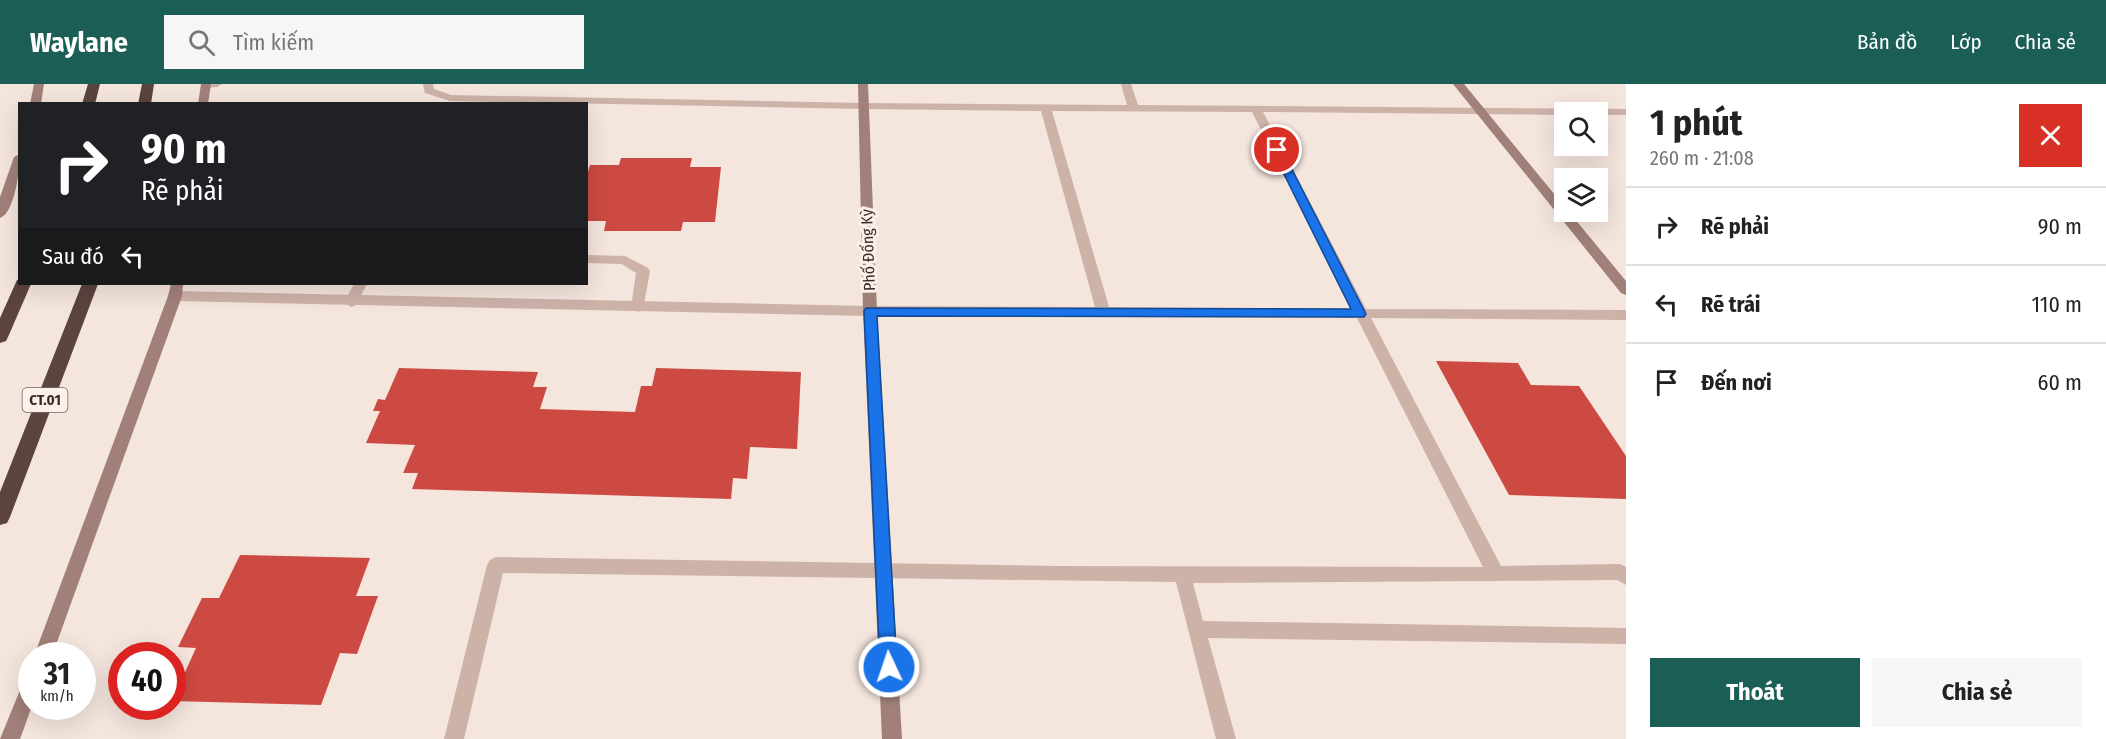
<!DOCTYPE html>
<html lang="vi">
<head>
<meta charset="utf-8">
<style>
  :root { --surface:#fff; --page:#f6f6f6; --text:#222; --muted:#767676; --line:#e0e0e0; --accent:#1b5e56 }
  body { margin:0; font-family:"Fira Sans Condensed",sans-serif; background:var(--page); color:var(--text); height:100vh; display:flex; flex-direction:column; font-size:22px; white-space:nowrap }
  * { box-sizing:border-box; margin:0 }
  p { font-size:20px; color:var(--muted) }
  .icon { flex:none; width:33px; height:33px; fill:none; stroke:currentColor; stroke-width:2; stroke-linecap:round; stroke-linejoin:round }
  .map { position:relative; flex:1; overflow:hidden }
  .side { display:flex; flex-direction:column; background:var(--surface); width:480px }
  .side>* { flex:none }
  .top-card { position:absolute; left:18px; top:18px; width:570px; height:183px; border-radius:0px; box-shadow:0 6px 24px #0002; background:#202124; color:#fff; overflow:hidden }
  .buttons { position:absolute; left:1554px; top:18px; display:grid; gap:12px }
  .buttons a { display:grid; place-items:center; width:54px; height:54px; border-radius:0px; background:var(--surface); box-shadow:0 6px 24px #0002; font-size:30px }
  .speed { position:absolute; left:18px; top:558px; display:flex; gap:12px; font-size:30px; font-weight:700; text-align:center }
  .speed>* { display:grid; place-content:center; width:78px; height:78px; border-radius:50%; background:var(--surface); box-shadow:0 6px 24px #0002; line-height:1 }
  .speed small { font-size:15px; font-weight:400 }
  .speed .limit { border:9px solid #d22; background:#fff; color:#111 }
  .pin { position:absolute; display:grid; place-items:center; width:51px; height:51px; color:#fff; margin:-26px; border:3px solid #fff; border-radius:50%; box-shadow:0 2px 6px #0007 }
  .me { position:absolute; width:66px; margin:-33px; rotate:357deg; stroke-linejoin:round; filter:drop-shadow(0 0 4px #0008) }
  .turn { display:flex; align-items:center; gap:21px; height:126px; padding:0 24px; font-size:27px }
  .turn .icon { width:78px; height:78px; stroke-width:2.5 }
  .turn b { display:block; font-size:42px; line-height:51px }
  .then { display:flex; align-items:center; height:57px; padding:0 24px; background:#0003; gap:12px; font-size:22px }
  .round { display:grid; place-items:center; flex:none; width:63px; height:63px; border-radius:0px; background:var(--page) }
  .overview { display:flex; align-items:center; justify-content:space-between; height:102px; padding:0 24px }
  h1 { font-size:36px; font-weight:700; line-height:45px }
  .action { display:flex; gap:12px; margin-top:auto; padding:12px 24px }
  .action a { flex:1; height:69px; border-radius:0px; background:var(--accent); color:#fff; font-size:24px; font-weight:700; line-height:69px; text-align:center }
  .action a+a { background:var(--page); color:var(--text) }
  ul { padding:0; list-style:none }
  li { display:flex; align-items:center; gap:18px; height:78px; padding:0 24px; border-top:2px solid var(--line) }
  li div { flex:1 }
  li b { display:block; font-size:22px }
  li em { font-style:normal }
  header { display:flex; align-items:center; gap:36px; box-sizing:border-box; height:84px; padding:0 30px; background:var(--accent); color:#fff }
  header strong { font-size:28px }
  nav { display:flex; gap:33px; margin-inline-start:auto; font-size:21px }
  .search { width:420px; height:54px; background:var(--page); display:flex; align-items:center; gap:15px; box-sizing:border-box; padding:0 21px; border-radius:0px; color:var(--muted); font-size:22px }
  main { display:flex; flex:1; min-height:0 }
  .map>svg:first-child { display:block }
  .building { fill:#cd4a42 }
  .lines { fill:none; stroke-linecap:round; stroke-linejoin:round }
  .lane { fill:#cdb2a8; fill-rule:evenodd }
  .street { fill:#cdb2a8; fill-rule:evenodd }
  .secondary { fill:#a18079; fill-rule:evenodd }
  .highway { fill:#5b433f; fill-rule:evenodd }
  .route { fill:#1a73e8; stroke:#114b97; stroke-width:1.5 }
  .labels { text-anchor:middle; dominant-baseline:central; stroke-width:6; stroke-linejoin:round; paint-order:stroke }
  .shield { fill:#fbf0ea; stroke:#736663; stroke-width:1.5 }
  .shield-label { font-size:15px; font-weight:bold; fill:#392b29 }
  .street-label { font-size:16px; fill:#392b29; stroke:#fbf0ea }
</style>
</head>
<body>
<header>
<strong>Waylane</strong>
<div class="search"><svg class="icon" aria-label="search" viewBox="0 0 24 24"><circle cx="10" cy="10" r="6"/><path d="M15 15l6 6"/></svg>Tìm kiếm</div>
<nav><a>Bản đồ</a><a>Lớp</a><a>Chia sẻ</a></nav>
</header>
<main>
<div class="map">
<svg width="1626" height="655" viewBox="0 0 1626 655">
  <rect width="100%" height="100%" fill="#f4e5dd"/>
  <path class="building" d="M 621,74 L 692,74 L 690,83 L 721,83 L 715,138 L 683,138 L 681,147 L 604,147 L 606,137 L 586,137 L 586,94 L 590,81 L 619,81 Z
    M 1436,277 L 1518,279 L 1531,301 L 1579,302 L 1626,372 L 1626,415 L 1509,411 Z
    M 399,284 L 538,288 L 533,303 L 547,303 L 540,325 L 635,328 L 641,302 L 652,302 L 656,284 L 801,288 L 797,365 L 750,363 L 747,395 L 733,394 L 731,415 L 412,405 L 418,389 L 403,389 L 415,361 L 366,359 L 380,327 L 373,327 L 378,315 L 385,316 Z
    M 240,471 L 370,474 L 356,512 L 378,512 L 357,570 L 340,569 L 321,621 L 172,617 L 196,564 L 178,563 L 202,514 L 219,514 Z"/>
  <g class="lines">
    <path class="lane" d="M 423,0 L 433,0 L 434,5 L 451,11 L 863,19 L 868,22 L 863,25 L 450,17 L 425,9 Z
      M 586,171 L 625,172 L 648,184 L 650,187 L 643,226 L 638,228 L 631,223 L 636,189 L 622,180 L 586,179 Z
      M 354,200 L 367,200 L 356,221 L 351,223 L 344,218 Z"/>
    <path class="street" d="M 201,0 L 222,0 L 217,3 L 201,4 Z
      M 1121,0 L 1131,0 L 1138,21 L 1626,25 L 1626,31 L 1598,31 L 1598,28 L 1564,28 L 1564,31 L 1263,28 L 1366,225 L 1626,226 L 1626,236 L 1371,234 L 1501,482 L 1620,480 L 1626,483 L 1626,501 L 1617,496 L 1193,499 L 1203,537 L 1626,544 L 1626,560 L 1208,554 L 1236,655 L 1216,655 L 1176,498 L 503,489 L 464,655 L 444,655 L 487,481 L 490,476 L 496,473 L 1058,482 L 1483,483 L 1357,234 L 870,232 L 175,217 L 168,212 L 175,207 L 870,222 L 1095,223 L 1041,27 L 863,25 L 858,22 L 863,19 L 1127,21 ZM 1052,27 L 1252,28 L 1352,225 L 1109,223 Z"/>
    <path class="secondary" d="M 34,0 L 44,0 L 41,20 L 30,20 Z
      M 201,0 L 211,0 L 208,20 L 198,20 Z
      M 858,0 L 868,0 L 877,227 L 902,655 L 882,655 L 863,227 Z
      M 1453,0 L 1464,0 L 1564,122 L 1564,128 L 1569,128 L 1626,197 L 1626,211 L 1621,209 Z
      M 20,70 C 20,84 15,129 0,134 L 0,113 L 14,73 Z
      M 171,200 L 183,200 L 182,212 L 52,572 L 34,572 L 168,212 Z
      M 32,591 L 32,622 L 20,655 L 0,655 L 25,594 Z"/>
    <path class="highway" d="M 88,0 L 100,0 L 95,20 L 82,20 Z
      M 142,0 L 154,0 L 151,20 L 138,20 Z
      M 17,196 L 20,196 L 20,200 L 31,200 L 8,253 L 6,257 L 0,259 L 0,234 Z
      M 82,200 L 98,200 L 10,433 L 7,439 L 0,441 L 0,408 Z"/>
  </g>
  <path class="route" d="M 1277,63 L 1282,66 L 1366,230 L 1364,233 L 877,232 L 897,583 L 895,589 L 889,591 L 883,589 L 880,583 L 864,227 L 866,224 L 1351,225 L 1272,66 Z"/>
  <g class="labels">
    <rect class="shield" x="22.5" y="304" width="45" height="24" rx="4.5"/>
    <g class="shield-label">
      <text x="45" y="316">CT.01</text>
    </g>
    <g class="street-label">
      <text transform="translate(868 166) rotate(-92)">Phố Đống Kỳ</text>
    </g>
  </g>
</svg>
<div class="buttons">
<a><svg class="icon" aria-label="search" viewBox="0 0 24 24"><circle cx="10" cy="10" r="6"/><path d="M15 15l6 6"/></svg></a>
<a><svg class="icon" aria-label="layers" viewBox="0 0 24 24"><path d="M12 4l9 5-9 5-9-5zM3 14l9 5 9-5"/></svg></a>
</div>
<div class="speed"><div>31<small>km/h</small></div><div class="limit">40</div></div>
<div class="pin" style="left:1277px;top:66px;background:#d93025"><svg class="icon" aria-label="arrive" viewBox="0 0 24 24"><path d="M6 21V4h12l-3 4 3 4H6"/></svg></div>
<svg class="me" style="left:889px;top:583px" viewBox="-20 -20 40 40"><circle r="17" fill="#1a73e8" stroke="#fff" stroke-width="3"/><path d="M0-11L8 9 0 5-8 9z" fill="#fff"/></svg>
<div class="top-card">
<div class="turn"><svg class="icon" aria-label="right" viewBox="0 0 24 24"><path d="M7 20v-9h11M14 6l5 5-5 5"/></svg><div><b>90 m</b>Rẽ phải</div></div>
<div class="then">Sau đó<svg class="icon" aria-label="left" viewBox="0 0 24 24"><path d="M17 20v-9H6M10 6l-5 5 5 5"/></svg></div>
</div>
</div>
<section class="side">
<div class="overview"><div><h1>1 phút</h1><p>260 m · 21:08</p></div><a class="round" style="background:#d93025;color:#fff"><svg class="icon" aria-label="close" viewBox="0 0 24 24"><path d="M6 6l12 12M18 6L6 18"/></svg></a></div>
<ul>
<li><svg class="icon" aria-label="right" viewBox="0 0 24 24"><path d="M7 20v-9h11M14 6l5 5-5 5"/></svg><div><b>Rẽ phải</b></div><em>90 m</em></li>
<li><svg class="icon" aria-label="left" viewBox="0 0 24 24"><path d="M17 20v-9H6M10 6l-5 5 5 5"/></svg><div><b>Rẽ trái</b></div><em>110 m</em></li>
<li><svg class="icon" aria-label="arrive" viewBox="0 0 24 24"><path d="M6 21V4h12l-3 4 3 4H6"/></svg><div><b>Đến nơi</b></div><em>60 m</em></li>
</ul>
<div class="action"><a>Thoát</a><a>Chia sẻ</a></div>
</section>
</main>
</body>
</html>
